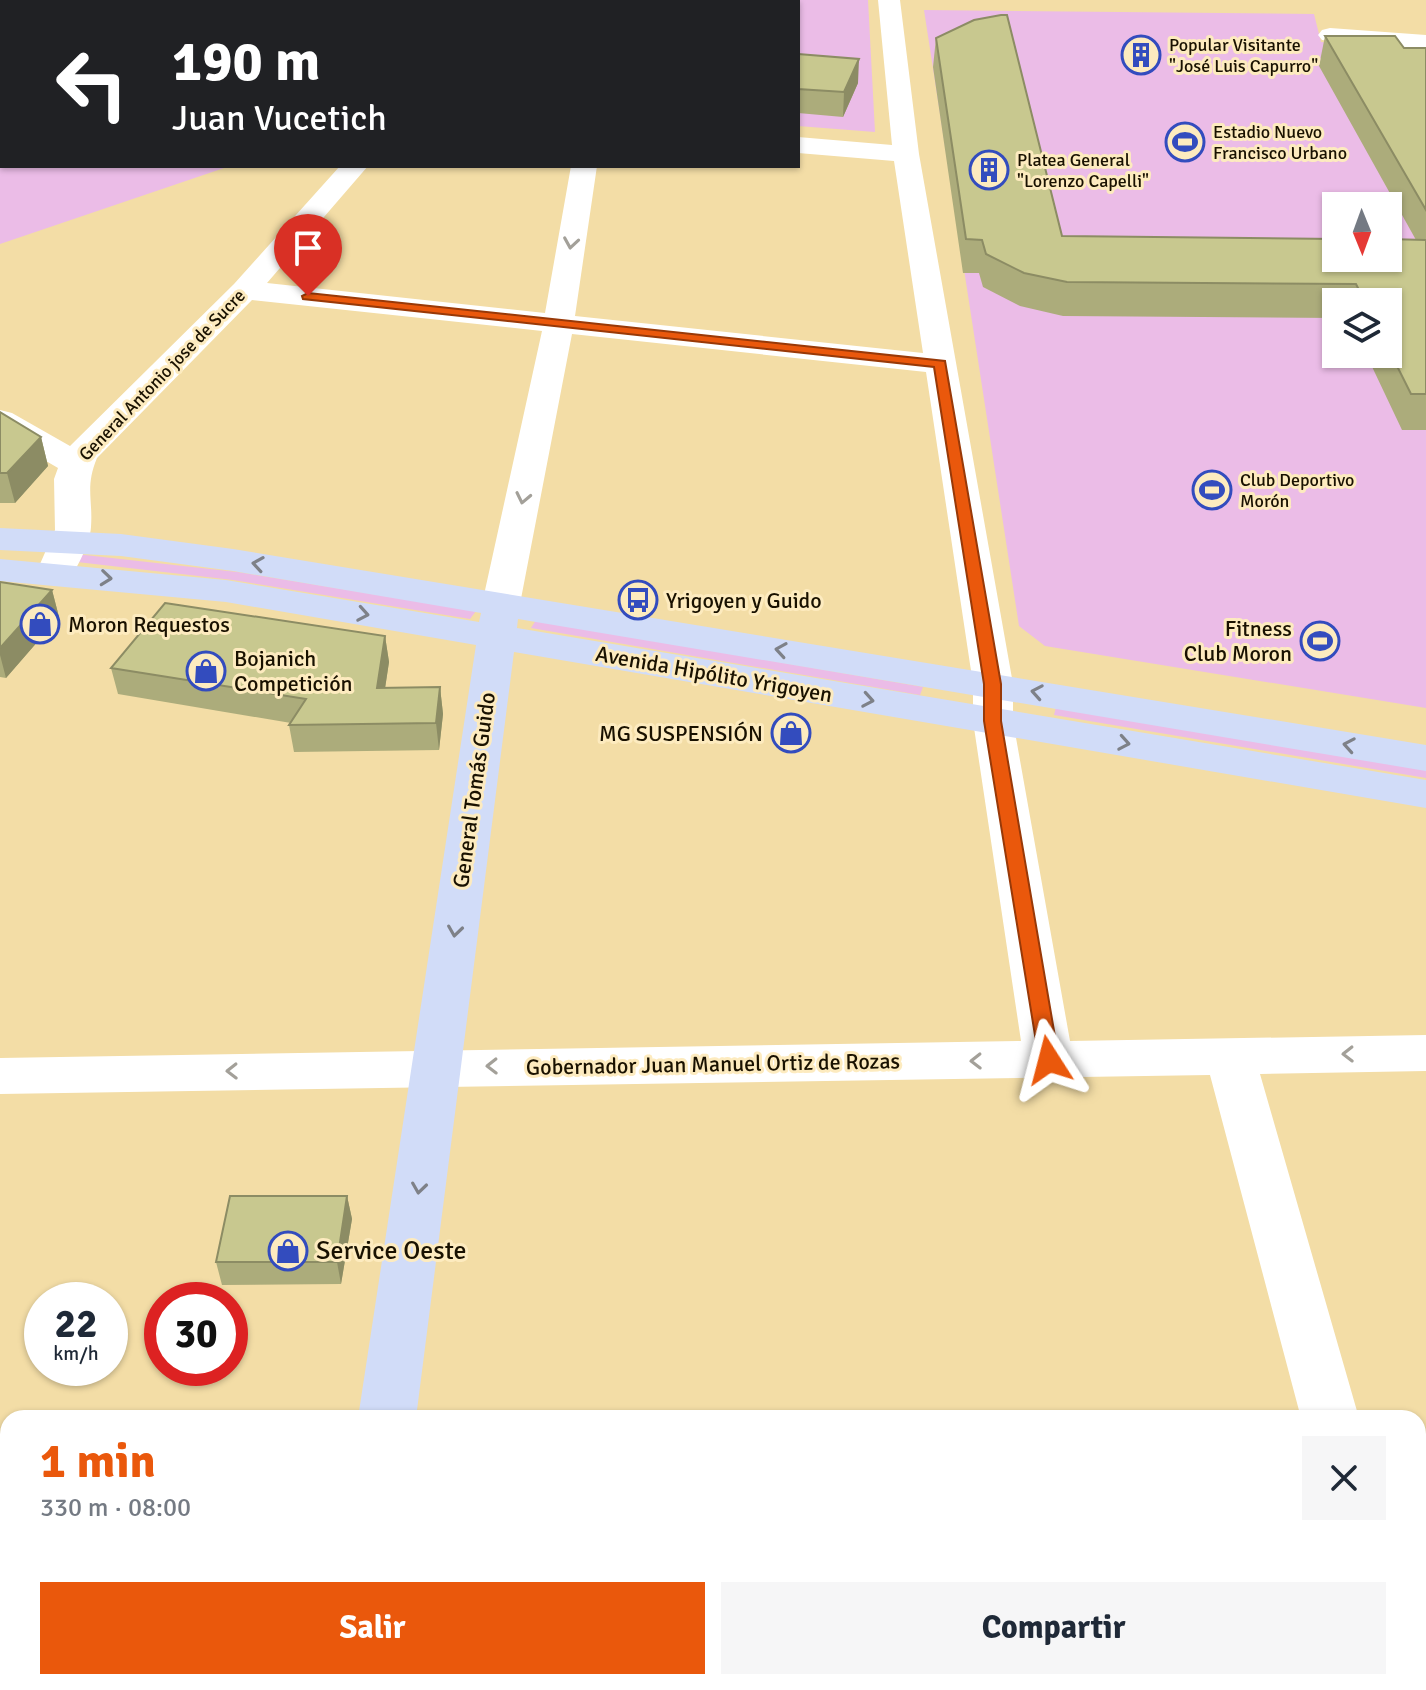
<!DOCTYPE html>
<html lang="es">
<head>
<meta charset="utf-8">
<style>
  :root { --surface:#fff; --page:#f6f6f7; --text:#1f2937; --muted:#747a83; --accent:#ea580c }
  body { margin:0; font-family:Signika,sans-serif; background:var(--page); color:var(--text); height:100vh; display:flex; flex-direction:column; font-size:30px; white-space:nowrap }
  * { box-sizing:border-box; margin:0 }
  p { font-size:26px; color:var(--muted) }
  .icon { flex:none; width:44px; height:44px; fill:none; stroke:currentColor; stroke-width:2; stroke-linecap:round; stroke-linejoin:round }
  .map { position:relative; flex:1; overflow:hidden }
  .sheet { position:absolute; left:0px; top:1410px; width:1426px; height:280px; display:flex; flex-direction:column; background:var(--surface); border-radius:24px 24px 0 0; box-shadow:0 2px 6px #0004 }
  .sheet>* { flex:none }
  .hud { position:absolute; left:0px; top:0px; width:800px; height:168px; box-shadow:0 2px 6px #0004; background:#202124; color:#fff; overflow:hidden }
  .needle { width:52px; rotate:179deg }
  .buttons { position:absolute; left:1322px; top:192px; display:grid; gap:16px }
  .buttons a { display:grid; place-items:center; width:80px; height:80px; border-radius:0px; background:var(--surface); box-shadow:0 2px 6px #0004; font-size:40px }
  .speed { position:absolute; left:24px; top:1282px; display:flex; gap:16px; font-size:40px; font-weight:700; text-align:center }
  .speed>* { display:grid; place-content:center; width:104px; height:104px; border-radius:50%; background:var(--surface); box-shadow:0 2px 6px #0004; line-height:1 }
  .speed small { font-size:20px; font-weight:400 }
  .speed .limit { border:12px solid #d22; background:#fff; color:#111 }
  .pin { position:absolute; display:grid; place-items:center; width:68px; height:68px; color:#fff; margin:-82px -34px; border-radius:50% 50% 50% 0; rotate:-45deg; box-shadow:0 0 8px #0007 }
  .pin .icon { rotate:45deg }
  .me { position:absolute; width:88px; margin:-44px; rotate:351deg; stroke-linejoin:round; filter:drop-shadow(0 0 6px #0008) }
  .turn { display:flex; align-items:center; gap:28px; height:168px; padding:0 40px; font-size:36px }
  .turn .icon { width:104px; height:104px; stroke-width:2.5 }
  .turn b { display:block; font-size:56px; line-height:68px }
  .round { display:grid; place-items:center; flex:none; width:84px; height:84px; border-radius:0px; background:var(--page) }
  .summary { display:flex; align-items:center; justify-content:space-between; height:136px; padding:0 40px }
  h1 { font-size:48px; font-weight:700; line-height:60px; color:var(--accent) }
  .action { display:flex; gap:16px; margin-top:auto; padding:16px 40px }
  .action a { flex:1; height:92px; border-radius:0px; background:var(--accent); color:#fff; font-size:32px; font-weight:700; line-height:92px; text-align:center }
  .action a+a { background:var(--page); color:var(--text) }
  .map>svg:first-child { display:block }
  .green { fill:#ebbce7; fill-rule:evenodd }
  .lines { fill:none; stroke-linecap:round; stroke-linejoin:round }
  .minor { fill:#fff; fill-rule:evenodd }
  .major { fill:#d1dcf8; fill-rule:evenodd }
  .wall { fill:#acac7b }
  .shaded-wall { fill:#8c8c64 }
  .building { fill:#c8c88f; stroke:#8c8c64; stroke-width:2 }
  .oneway { stroke:#a3a099 }
  .oneway2 { stroke:#7e8188 }
  .route { fill:#ea580c; stroke:#983908; stroke-width:2 }
  .labels { text-anchor:middle; dominant-baseline:central; stroke-width:6; stroke-linejoin:round; paint-order:stroke }
  .far-poi-label { font-size:18px; fill:#191100; stroke:#fdebbf; text-anchor:start }
  .far-street-label { font-size:18px; fill:#191100; stroke:#fdebbf }
  .poi-label { font-size:22px; fill:#191100; stroke:#fdebbf; text-anchor:start }
  .street-label { font-size:22px; fill:#191100; stroke:#fdebbf }
  .near-poi-label { font-size:26px; fill:#191100; stroke:#fdebbf; text-anchor:start }
</style>
</head>
<body>
<div class="map">
<svg width="1426" height="1690" viewBox="0 0 1426 1690">
  <rect width="100%" height="100%" fill="#f3dda6"/>
  <path class="green" d="M 0,0 L 868,0 L 875,132 L 798,126 L 798,2 L 2,2 L 2,166 L 230,166 L 0,244 Z
    M 924,10 L 1314,14 L 1321,42 L 1426,50 L 1426,708 L 1045,646 L 1019,626 ZM 1336,206 L 1388,206 L 1388,258 L 1336,258 ZM 1336,302 L 1388,302 L 1388,354 L 1336,354 Z
    M 58,552 L 237,572 L 476,611 L 470,619 L 233,580 L 51,559 Z
    M 536,620 L 923,687 L 920,695 L 531,628 Z
    M 1056,707 L 1426,769 L 1426,778 L 1054,715 Z"/>
  <g class="lines">
    <path class="minor" d="M 878,0 L 900,0 L 919,154 L 1013,684 L 1013,721 L 1070,1041 L 1426,1035 L 1426,1071 L 1260,1074 L 1359,1418 L 1301,1418 L 1210,1075 L 0,1094 L 0,1058 L 1021,1041 L 973,721 L 973,684 L 926,372 L 572,334 L 520,604 L 514,612 L 501,615 L 488,612 L 482,604 L 542,331 L 252,300 L 97,458 C 85,487 93,499 91,527 C 90,544 77,568 68,581 L 55,584 L 42,581 L 36,573 L 55,530 L 54,479 L 58,468 L 0,434 L 0,410 L 12,413 L 70,446 L 234,284 L 340,166 L 368,166 L 267,283 L 545,313 L 571,166 L 597,166 L 575,316 L 923,353 L 894,161 L 798,153 L 798,137 L 892,145 Z
      M 1330,28 L 1426,35 L 1426,49 L 1322,40 L 1318,35 L 1322,30 Z
      M 1418,1657 L 1426,1662 L 1426,1690 L 1372,1690 L 1369,1682 L 1418,1682 Z"/>
    <path class="major" d="M 0,528 L 121,534 L 233,549 L 1426,745 L 1426,771 L 518,619 L 517,628 L 1426,780 L 1426,808 L 514,652 L 416,1418 L 358,1418 L 476,645 L 226,602 L 0,581 L 0,559 L 226,580 L 479,622 L 481,613 L 233,571 L 121,556 L 0,550 Z
      M 317,1682 L 383,1682 L 382,1690 L 316,1690 Z"/>
  </g>
  <path class="wall" d="M 1325,36 L 1404,48 L 1426,48 L 1426,430 L 1402,430 L 1366,354 L 1388,354 L 1388,302 L 1336,302 L 1336,318 L 1063,316 L 1020,306 L 983,287 L 979,273 L 963,273 L 933,67 L 936,38 L 1062,236 L 1416,240 L 1319,66 Z
    M 798,54 L 858,83 L 843,117 L 798,113 Z
    M 0,412 L 41,437 L 48,466 L 15,503 L 0,503 Z
    M 0,582 L 52,590 L 59,617 L 6,678 L 0,677 Z
    M 385,636 L 389,662 L 385,688 L 440,687 L 443,714 L 439,750 L 294,752 L 289,725 L 291,723 L 118,694 L 111,668 Z
    M 347,1196 L 352,1219 L 341,1284 L 222,1285 L 216,1262 Z"/>
  <path class="shaded-wall" d="M 859,59 L 858,83 L 843,117 L 844,92 Z
    M 41,437 L 48,466 L 15,503 L 7,473 Z
    M 52,590 L 59,617 L 6,678 L 0,655 L 0,648 Z
    M 385,636 L 389,662 L 381,715 L 377,688 Z
    M 440,687 L 443,714 L 439,750 L 436,723 Z
    M 347,1196 L 352,1219 L 341,1284 L 337,1262 Z"/>
  <path class="building" d="M 1001,15 L 1007,15 L 1062,236 L 1336,239 L 1336,258 L 1388,258 L 1388,239 L 1426,240 L 1426,394 L 1411,394 L 1388,348 L 1388,302 L 1365,302 L 1356,284 L 1067,282 L 1024,273 L 986,254 L 982,240 L 966,239 L 936,38 L 974,20 Z
    M 1325,36 L 1395,36 L 1404,48 L 1426,48 L 1426,210 Z
    M 798,54 L 859,59 L 844,92 L 798,89 Z
    M 0,412 L 41,437 L 7,473 L 0,473 Z
    M 0,582 L 52,590 L 0,648 Z
    M 165,603 L 385,636 L 377,688 L 440,687 L 436,723 L 289,725 L 306,699 L 111,668 Z
    M 230,1196 L 347,1196 L 337,1262 L 216,1262 Z"/>
  <defs><path id="oneway-chevron" d="M-2-3.5L2.5 0L-2 3.5" fill="none" stroke-width="1.6" stroke-linecap="round" stroke-linejoin="round" transform="scale(2)"/></defs>
  <g class="oneway">
    <use href="#oneway-chevron" transform="translate(571 243) rotate(99)"/>
    <use href="#oneway-chevron" transform="translate(523 498) rotate(102)"/>
    <use href="#oneway-chevron" transform="translate(1348 1054) rotate(179)"/>
    <use href="#oneway-chevron" transform="translate(976 1061) rotate(179)"/>
    <use href="#oneway-chevron" transform="translate(492 1066) rotate(179)"/>
    <use href="#oneway-chevron" transform="translate(232 1071) rotate(179)"/>
  </g>
  <g class="oneway2">
    <use href="#oneway-chevron" transform="translate(258 564) rotate(-171)"/>
    <use href="#oneway-chevron" transform="translate(106 578) rotate(6)"/>
    <use href="#oneway-chevron" transform="translate(363 614) rotate(10)"/>
    <use href="#oneway-chevron" transform="translate(781 650) rotate(-171)"/>
    <use href="#oneway-chevron" transform="translate(1037 692) rotate(-170)"/>
    <use href="#oneway-chevron" transform="translate(868 700) rotate(10)"/>
    <use href="#oneway-chevron" transform="translate(1124 743) rotate(10)"/>
    <use href="#oneway-chevron" transform="translate(1349 745) rotate(-170)"/>
    <use href="#oneway-chevron" transform="translate(455 931) rotate(98)"/>
    <use href="#oneway-chevron" transform="translate(419 1188) rotate(98)"/>
  </g>
  <path class="route" d="M 308,293 L 945,361 L 1001,684 L 1001,721 L 1059,1060 L 1056,1065 L 1042,1065 L 1039,1060 L 984,721 L 984,684 L 934,367 L 303,299 L 302,296 Z"/>
  <defs>
    <symbol id="building-ring" viewBox="-11 -11 22 22"><circle r="9.5" fill="#fdebbf" stroke="#334cbe" stroke-width="1.5"/><path d="M-4-6H4V6H1V3H-1V6H-4ZM-2.5-4.3h1.7v1.8h-1.7ZM.8-4.3h1.7v1.8H.8ZM-2.5-1h1.7V.8h-1.7ZM.8-1h1.7V.8H.8Z" fill="#334cbe"/></symbol>
    <symbol id="stadium-ring" viewBox="-11 -11 22 22"><circle r="9.5" fill="#fdebbf" stroke="#334cbe" stroke-width="1.5"/><path d="M0-5a6.5 5 0 1 0 0 10a6.5 5 0 1 0 0-10ZM-3.5-1.8h7v3.6h-7Z" fill="#334cbe"/></symbol>
    <symbol id="bus-ring" viewBox="-11 -11 22 22"><circle r="9.5" fill="#fdebbf" stroke="#334cbe" stroke-width="1.5"/><path d="M-5-6H5V4H4V6H2V4H-2V6H-4V4H-5ZM-3.5-4V0h7V-4ZM-3.5 1.2v1.5H-2V1.2ZM2 1.2v1.5H3.5V1.2Z" fill="#334cbe"/></symbol>
    <symbol id="shop-ring" viewBox="-11 -11 22 22"><circle r="9.5" fill="#fdebbf" stroke="#334cbe" stroke-width="1.5"/><path d="M-5-2.5h2.3a2.7 3.5 0 0 1 5.4 0H5L5.5 6h-11ZM-1.5-2.5h3a1.5 2.3 0 0 0-3 0Z" fill="#334cbe"/></symbol>
  </defs>
  <g fill-rule="evenodd">
    <use href="#building-ring" x="1119" y="33" width="44" height="44"/>
    <use href="#stadium-ring" x="1163" y="120" width="44" height="44"/>
    <use href="#building-ring" x="967" y="148" width="44" height="44"/>
    <use href="#stadium-ring" x="1190" y="468" width="44" height="44"/>
    <use href="#bus-ring" x="616" y="578" width="44" height="44"/>
    <use href="#shop-ring" x="18" y="602" width="44" height="44"/>
    <use href="#stadium-ring" x="1298" y="619" width="44" height="44"/>
    <use href="#shop-ring" x="184" y="649" width="44" height="44"/>
    <use href="#shop-ring" x="769" y="711" width="44" height="44"/>
    <use href="#shop-ring" x="266" y="1229" width="44" height="44"/>
  </g>
  <g class="labels">
    <g class="far-poi-label">
      <text x="1169" y="45">Popular Visitante<tspan x="1169" dy="21">"José Luis Capurro"</tspan></text>
      <text x="1213" y="132">Estadio Nuevo<tspan x="1213" dy="21">Francisco Urbano</tspan></text>
      <text x="1017" y="160">Platea General<tspan x="1017" dy="21">"Lorenzo Capelli"</tspan></text>
      <text x="1240" y="480">Club Deportivo<tspan x="1240" dy="21">Morón</tspan></text>
    </g>
    <g class="far-street-label">
      <text transform="translate(162 375) rotate(-46)">General Antonio jose de Sucre</text>
    </g>
    <g class="poi-label">
      <text x="666" y="600">Yrigoyen y Guido</text>
      <text x="68" y="624">Moron Requestos</text>
      <text x="1292" y="628" text-anchor="end">Fitness<tspan x="1292" dy="25">Club Moron</tspan></text>
      <text x="234" y="658">Bojanich<tspan x="234" dy="25">Competición</tspan></text>
      <text x="763" y="733" text-anchor="end">MG SUSPENSIÓN</text>
    </g>
    <g class="street-label">
      <text transform="translate(714 674) rotate(10)">Avenida Hipólito Yrigoyen</text>
      <text transform="translate(474 790) rotate(-82)">General Tomás Guido</text>
      <text transform="translate(713 1064) rotate(-1)">Gobernador Juan Manuel Ortiz de Rozas</text>
    </g>
    <g class="near-poi-label">
      <text x="316" y="1251">Service Oeste</text>
    </g>
  </g>
</svg>
<div class="buttons">
<a><svg class="needle" viewBox="-14 -14 28 28"><path d="M0-13l5 13h-10z" fill="#e53935"/><path d="M0 13l5-13h-10z" fill="#747a83"/></svg></a>
<a><svg class="icon" aria-label="layers" viewBox="0 0 24 24"><path d="M12 4l9 5-9 5-9-5zM3 14l9 5 9-5"/></svg></a>
</div>
<div class="speed"><div>22<small>km/h</small></div><div class="limit">30</div></div>
<div class="pin" style="left:308px;top:296px;background:#d93025"><svg class="icon" aria-label="arrive" viewBox="0 0 24 24"><path d="M6 21V4h12l-3 4 3 4H6"/></svg></div>
<svg class="me" style="left:1049px;top:1060px" viewBox="-20 -20 40 40"><path d="M0-17L14 15 0 8-14 15z" fill="#ea580c" stroke="#fff" stroke-width="4"/></svg>
<div class="hud">
<div class="turn"><svg class="icon" aria-label="left" viewBox="0 0 24 24"><path d="M17 20v-9H6M10 6l-5 5 5 5"/></svg><div><b>190 m</b>Juan Vucetich</div></div>
</div>
<section class="sheet">
<div class="summary"><div><h1>1 min</h1><p>330 m · 08:00</p></div><a class="round"><svg class="icon" aria-label="close" viewBox="0 0 24 24"><path d="M6 6l12 12M18 6L6 18"/></svg></a></div>
<div class="action"><a>Salir</a><a>Compartir</a></div>
</section>
</div>
</body>
</html>
